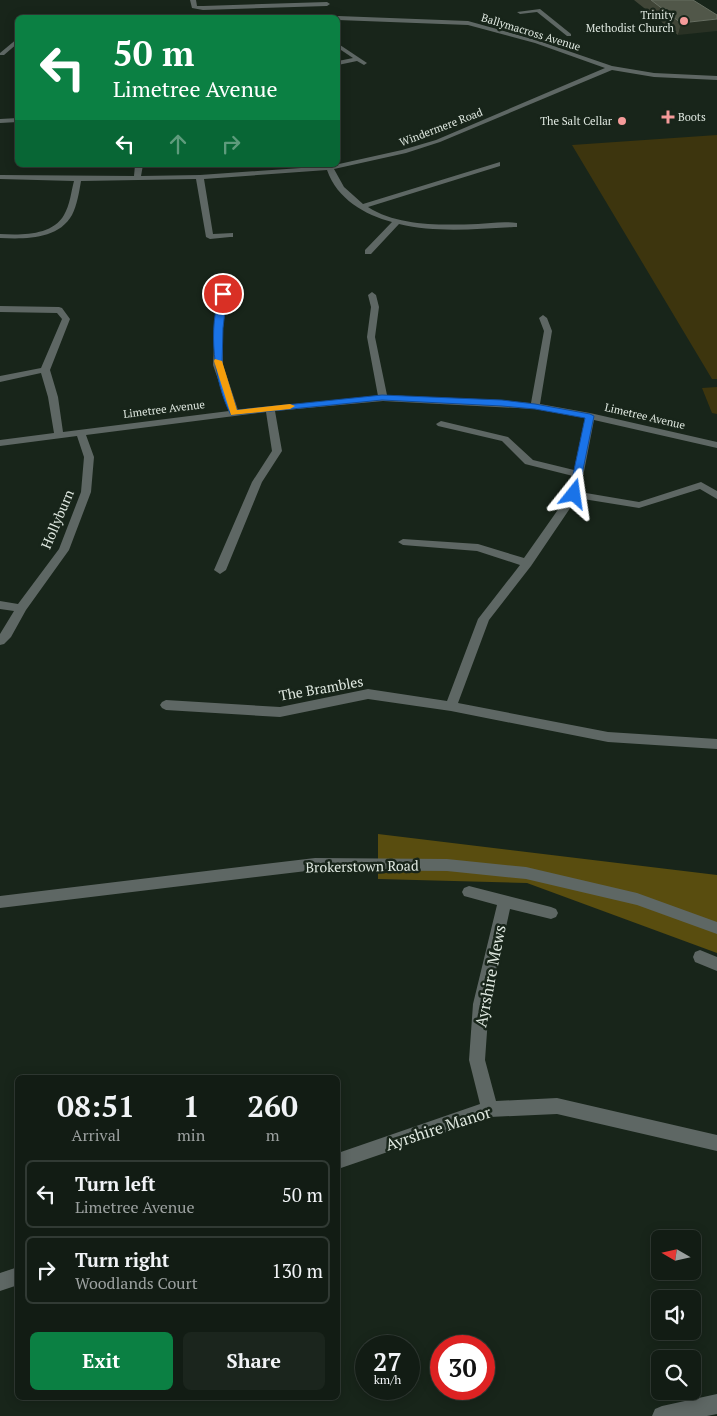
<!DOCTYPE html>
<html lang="en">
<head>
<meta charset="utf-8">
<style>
  :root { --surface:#121c14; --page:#1b251d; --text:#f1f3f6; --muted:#9ca1a0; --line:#313a34; --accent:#0b8043 }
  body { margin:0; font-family:"PT Serif",serif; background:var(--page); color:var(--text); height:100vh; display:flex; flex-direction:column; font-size:19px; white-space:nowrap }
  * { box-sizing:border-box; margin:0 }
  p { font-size:16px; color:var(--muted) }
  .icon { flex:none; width:28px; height:28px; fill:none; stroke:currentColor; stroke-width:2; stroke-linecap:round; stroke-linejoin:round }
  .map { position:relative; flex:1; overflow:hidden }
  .side { position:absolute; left:15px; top:1075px; width:325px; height:325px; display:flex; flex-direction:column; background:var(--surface); border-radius:8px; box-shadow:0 2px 12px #0003,0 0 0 1px var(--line) }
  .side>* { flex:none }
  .hud { position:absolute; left:15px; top:15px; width:325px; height:152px; border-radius:8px; box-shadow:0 2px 12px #0003,0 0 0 1px var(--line); background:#0b8043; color:#fff; overflow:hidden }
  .needle { width:32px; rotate:279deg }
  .tools { position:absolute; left:651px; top:1230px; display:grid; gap:10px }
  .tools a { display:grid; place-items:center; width:50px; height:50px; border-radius:8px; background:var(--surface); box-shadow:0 2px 12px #0003,0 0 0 1px var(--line); font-size:25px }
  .speed { position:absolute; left:355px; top:1335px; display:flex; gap:10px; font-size:25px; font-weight:700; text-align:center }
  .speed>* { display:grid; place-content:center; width:65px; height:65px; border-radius:50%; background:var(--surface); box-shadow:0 2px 12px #0003,0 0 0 1px var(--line); line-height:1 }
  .speed small { font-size:12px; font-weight:400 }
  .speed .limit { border:8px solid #d22; background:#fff; color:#111 }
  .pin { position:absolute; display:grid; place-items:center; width:42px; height:42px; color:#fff; margin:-21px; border:2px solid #fff; border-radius:50%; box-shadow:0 1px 5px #0007 }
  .me { position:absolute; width:55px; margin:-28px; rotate:15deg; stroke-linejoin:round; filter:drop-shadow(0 0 4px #0008) }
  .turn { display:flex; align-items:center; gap:18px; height:105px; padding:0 15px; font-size:22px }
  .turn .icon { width:65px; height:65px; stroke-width:2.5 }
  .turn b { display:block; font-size:35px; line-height:42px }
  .lanes { display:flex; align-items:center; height:48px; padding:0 15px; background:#0003; justify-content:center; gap:25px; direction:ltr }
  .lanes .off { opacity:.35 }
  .eta { display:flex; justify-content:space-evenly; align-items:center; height:85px; text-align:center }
  .eta b { font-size:30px; font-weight:800; line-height:35px }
  .button { display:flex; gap:10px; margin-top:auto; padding:10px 15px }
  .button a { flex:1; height:58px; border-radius:8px; background:var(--accent); color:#fff; font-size:20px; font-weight:800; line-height:58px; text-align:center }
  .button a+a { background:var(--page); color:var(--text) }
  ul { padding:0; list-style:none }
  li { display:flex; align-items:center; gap:15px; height:68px; margin:0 10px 8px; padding:0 5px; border:2px solid var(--line); border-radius:8px }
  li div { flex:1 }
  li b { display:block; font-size:19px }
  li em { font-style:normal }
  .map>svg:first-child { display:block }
  .green { fill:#3d350e }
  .forest { fill:#594d0f }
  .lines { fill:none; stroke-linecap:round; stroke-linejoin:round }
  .minor { fill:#5e6764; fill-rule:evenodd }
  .wall { fill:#404537 }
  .shaded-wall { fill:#293124 }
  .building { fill:#515749; stroke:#676e61 }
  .route { fill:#1a73e8; stroke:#114b97 }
  .slow { fill:#f59e0b }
  .poi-dot { fill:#f59b9a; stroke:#18251a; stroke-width:2 }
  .labels { text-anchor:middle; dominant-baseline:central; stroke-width:5; stroke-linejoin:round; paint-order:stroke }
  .far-poi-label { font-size:11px; fill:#dfe8e0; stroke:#18251a; text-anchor:end }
  .far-street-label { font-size:11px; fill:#dfe8e0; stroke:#18251a }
  .street-label { font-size:14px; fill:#dfe8e0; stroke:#18251a }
  .near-street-label { font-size:16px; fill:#dfe8e0; stroke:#18251a }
</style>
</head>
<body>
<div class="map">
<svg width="717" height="1416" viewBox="0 0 717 1416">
  <rect width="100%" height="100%" fill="#18251a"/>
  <path class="green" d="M 717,135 L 717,379 L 712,379 L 572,145 Z
    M 717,387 L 717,414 L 712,413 L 702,388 Z"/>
  <path class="forest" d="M 378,834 L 717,875 L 717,953 L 527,883 L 378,879 Z"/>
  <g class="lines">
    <path class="minor" d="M 190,0 L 196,0 L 197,6 L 203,6 L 327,2 L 330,4 L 327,6 L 203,10 L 192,8 Z
      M 540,9 L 571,34 L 571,36 L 567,36 L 537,12 L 520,14 L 517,12 Z
      M 338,16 L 468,21 L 539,41 L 612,66 L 654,73 L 717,76 L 717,80 L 654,77 L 612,70 L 440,142 L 406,153 L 334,169 L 344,187 L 363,204 L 500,162 L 500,166 L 368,207 C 399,227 443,225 478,224 C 490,223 504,221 517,223 L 517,227 L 514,227 C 476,229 436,233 399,224 L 371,254 L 365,254 L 365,250 L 392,222 C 365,215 337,199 327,170 L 204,179 L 213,234 L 233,233 L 233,237 L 230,237 L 210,239 L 206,237 L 196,179 L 81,181 C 79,193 77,205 72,215 C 58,240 24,239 0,238 L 0,234 C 21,235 52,236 64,215 C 70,205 71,192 74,181 L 0,179 L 0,175 L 134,176 L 135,165 L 143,165 L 141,176 L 200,175 L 330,166 L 402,150 L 436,140 L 605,68 L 535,43 L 468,25 L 338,20 L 336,18 Z
      M 18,38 L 18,43 L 4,55 L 0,55 L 0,53 Z
      M 338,44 L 340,45 L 367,63 L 364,65 L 357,61 L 338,65 L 338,61 L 353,58 L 338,48 Z
      M 18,118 L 18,122 L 0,123 L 0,119 Z
      M 223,291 L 227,294 L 223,328 L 223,365 L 238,410 L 378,396 L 367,337 L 371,307 L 368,295 L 372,292 L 376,295 L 379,307 L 375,337 L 387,395 L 531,403 L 544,331 L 539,318 L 543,315 L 547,318 L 552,331 L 540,404 L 590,413 L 717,442 L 717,448 L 594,420 L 580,492 L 639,502 L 701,482 L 717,491 L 717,499 L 700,489 L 639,508 L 577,498 L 531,566 L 489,620 L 458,703 L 608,732 L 717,739 L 717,749 L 608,742 L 451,711 L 368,699 L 280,717 L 166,710 L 162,708 L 160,705 L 162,702 L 166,700 L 280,707 L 368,689 L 447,701 L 478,619 L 520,565 L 477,551 L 403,545 L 398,542 L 403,539 L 478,544 L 524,558 L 569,494 L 573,476 L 525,464 L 502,441 L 438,426 L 436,424 L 441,421 L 508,437 L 533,460 L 574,470 L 585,418 L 535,409 L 383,401 L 275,411 L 282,451 L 262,482 L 226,570 L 220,574 L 214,570 L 252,482 L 272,451 L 266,412 L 86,435 L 94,457 L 91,492 L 69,550 L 26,610 L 11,637 L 4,644 L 0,645 L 0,634 L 14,611 L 0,609 L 0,601 L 18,604 L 59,549 L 81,492 L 84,457 L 77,436 L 0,446 L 0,440 L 54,433 L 48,397 L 41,373 L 0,382 L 0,376 L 41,368 L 62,319 L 57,313 L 0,312 L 0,306 L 59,307 L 62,308 L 70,319 L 50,370 L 58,397 L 63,432 L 229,411 L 213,365 L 215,328 L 219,294 Z
      M 315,858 L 447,859 L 526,867 L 637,893 L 717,922 L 717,934 L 637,905 L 526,879 L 447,871 L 315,870 L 0,908 L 0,896 Z
      M 469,886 L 551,907 L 556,909 L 558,913 L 556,917 L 551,919 L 510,909 L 489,1004 L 485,1060 L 496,1101 L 557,1098 L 717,1135 L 717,1151 L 557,1114 L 490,1117 L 338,1169 L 338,1153 L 480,1104 L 469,1060 L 473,1004 L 497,905 L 464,896 L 462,892 L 464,888 Z
      M 700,950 L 717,957 L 717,971 L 695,962 L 693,957 L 695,952 Z
      M 18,1267 L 18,1285 L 0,1291 L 0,1273 Z
      M 717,1394 L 717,1414 L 707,1416 L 652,1416 L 655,1409 L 662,1406 Z"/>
  </g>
  <path class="wall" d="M 634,0 L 693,0 L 678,35 Z"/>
  <path class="shaded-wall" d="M 717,19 L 717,31 L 678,35 L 681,23 Z"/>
  <path class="building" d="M 651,0 L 693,0 L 717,15 L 717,19 L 681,23 Z"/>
  <path class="route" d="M 221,293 L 227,294 L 223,328 L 222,365 L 237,410 L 382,395 L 502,400 L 535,404 L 590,414 L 594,416 L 578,494 L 574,496 L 569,494 L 585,418 L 535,409 L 502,406 L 382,400 L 231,415 C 214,383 207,326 221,293 Z"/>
  <path class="slow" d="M 215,359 L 222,361 L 237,410 L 290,404 L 295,406 L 290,409 L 231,415 L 214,361 Z"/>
  <g class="poi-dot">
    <circle cx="684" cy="21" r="5"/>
    <path d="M665.5 109.5h5v5h5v5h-5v5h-5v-5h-5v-5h5z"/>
    <circle cx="622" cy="121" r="5"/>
  </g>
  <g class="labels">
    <g class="far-poi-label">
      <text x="674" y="15">Trinity<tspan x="674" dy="13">Methodist Church</tspan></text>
      <text x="678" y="117" text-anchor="start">Boots</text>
      <text x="612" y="121">The Salt Cellar</text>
    </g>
    <g class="far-street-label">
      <text transform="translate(531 32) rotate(17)">Ballymacross Avenue</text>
      <text transform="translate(441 127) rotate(-21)">Windermere Road</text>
      <text transform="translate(164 409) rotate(-7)">Limetree Avenue</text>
      <text transform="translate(645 416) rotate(13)">Limetree Avenue</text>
    </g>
    <g class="street-label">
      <text transform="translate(57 519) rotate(-67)">Hollyburn</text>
      <text transform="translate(321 688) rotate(-10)">The Brambles</text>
      <text transform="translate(362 866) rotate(-1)">Brokerstown Road</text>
    </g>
    <g class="near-street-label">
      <text transform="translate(490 976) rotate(-79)">Ayrshire Mews</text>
      <text transform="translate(438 1128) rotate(-18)">Ayrshire Manor</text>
    </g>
  </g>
</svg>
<div class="tools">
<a><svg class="needle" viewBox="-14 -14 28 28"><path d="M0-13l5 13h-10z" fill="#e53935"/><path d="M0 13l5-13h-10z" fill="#9ca1a0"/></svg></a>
<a><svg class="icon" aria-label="sound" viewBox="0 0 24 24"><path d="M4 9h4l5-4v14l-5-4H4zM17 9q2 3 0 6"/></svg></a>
<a><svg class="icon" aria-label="search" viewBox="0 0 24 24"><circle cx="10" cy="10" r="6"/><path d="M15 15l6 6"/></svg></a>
</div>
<div class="speed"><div>27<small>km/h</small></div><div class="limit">30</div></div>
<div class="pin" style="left:223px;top:294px;background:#d93025"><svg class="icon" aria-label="arrive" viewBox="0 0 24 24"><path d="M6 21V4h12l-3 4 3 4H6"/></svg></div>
<svg class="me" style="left:574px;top:494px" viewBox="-20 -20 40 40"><path d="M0-17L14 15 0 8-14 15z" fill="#1a73e8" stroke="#fff" stroke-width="4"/></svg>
<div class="hud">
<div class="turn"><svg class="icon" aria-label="left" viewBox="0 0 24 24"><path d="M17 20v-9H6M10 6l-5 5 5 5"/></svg><div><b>50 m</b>Limetree Avenue</div></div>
<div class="lanes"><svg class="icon" aria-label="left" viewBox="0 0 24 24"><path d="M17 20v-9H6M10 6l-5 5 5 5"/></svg><svg class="icon off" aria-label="ahead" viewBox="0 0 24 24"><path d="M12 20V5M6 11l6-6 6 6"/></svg><svg class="icon off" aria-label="right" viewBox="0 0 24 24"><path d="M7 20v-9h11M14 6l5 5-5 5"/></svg></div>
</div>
<section class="side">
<div class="eta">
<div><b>08:51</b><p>Arrival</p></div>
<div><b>1</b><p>min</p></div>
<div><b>260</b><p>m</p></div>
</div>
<ul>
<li><svg class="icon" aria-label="left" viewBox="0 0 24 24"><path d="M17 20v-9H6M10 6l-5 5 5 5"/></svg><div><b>Turn left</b><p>Limetree Avenue</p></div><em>50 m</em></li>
<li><svg class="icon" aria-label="right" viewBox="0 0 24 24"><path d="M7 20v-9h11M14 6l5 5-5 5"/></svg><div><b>Turn right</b><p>Woodlands Court</p></div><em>130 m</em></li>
</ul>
<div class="button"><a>Exit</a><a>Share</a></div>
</section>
</div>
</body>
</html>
